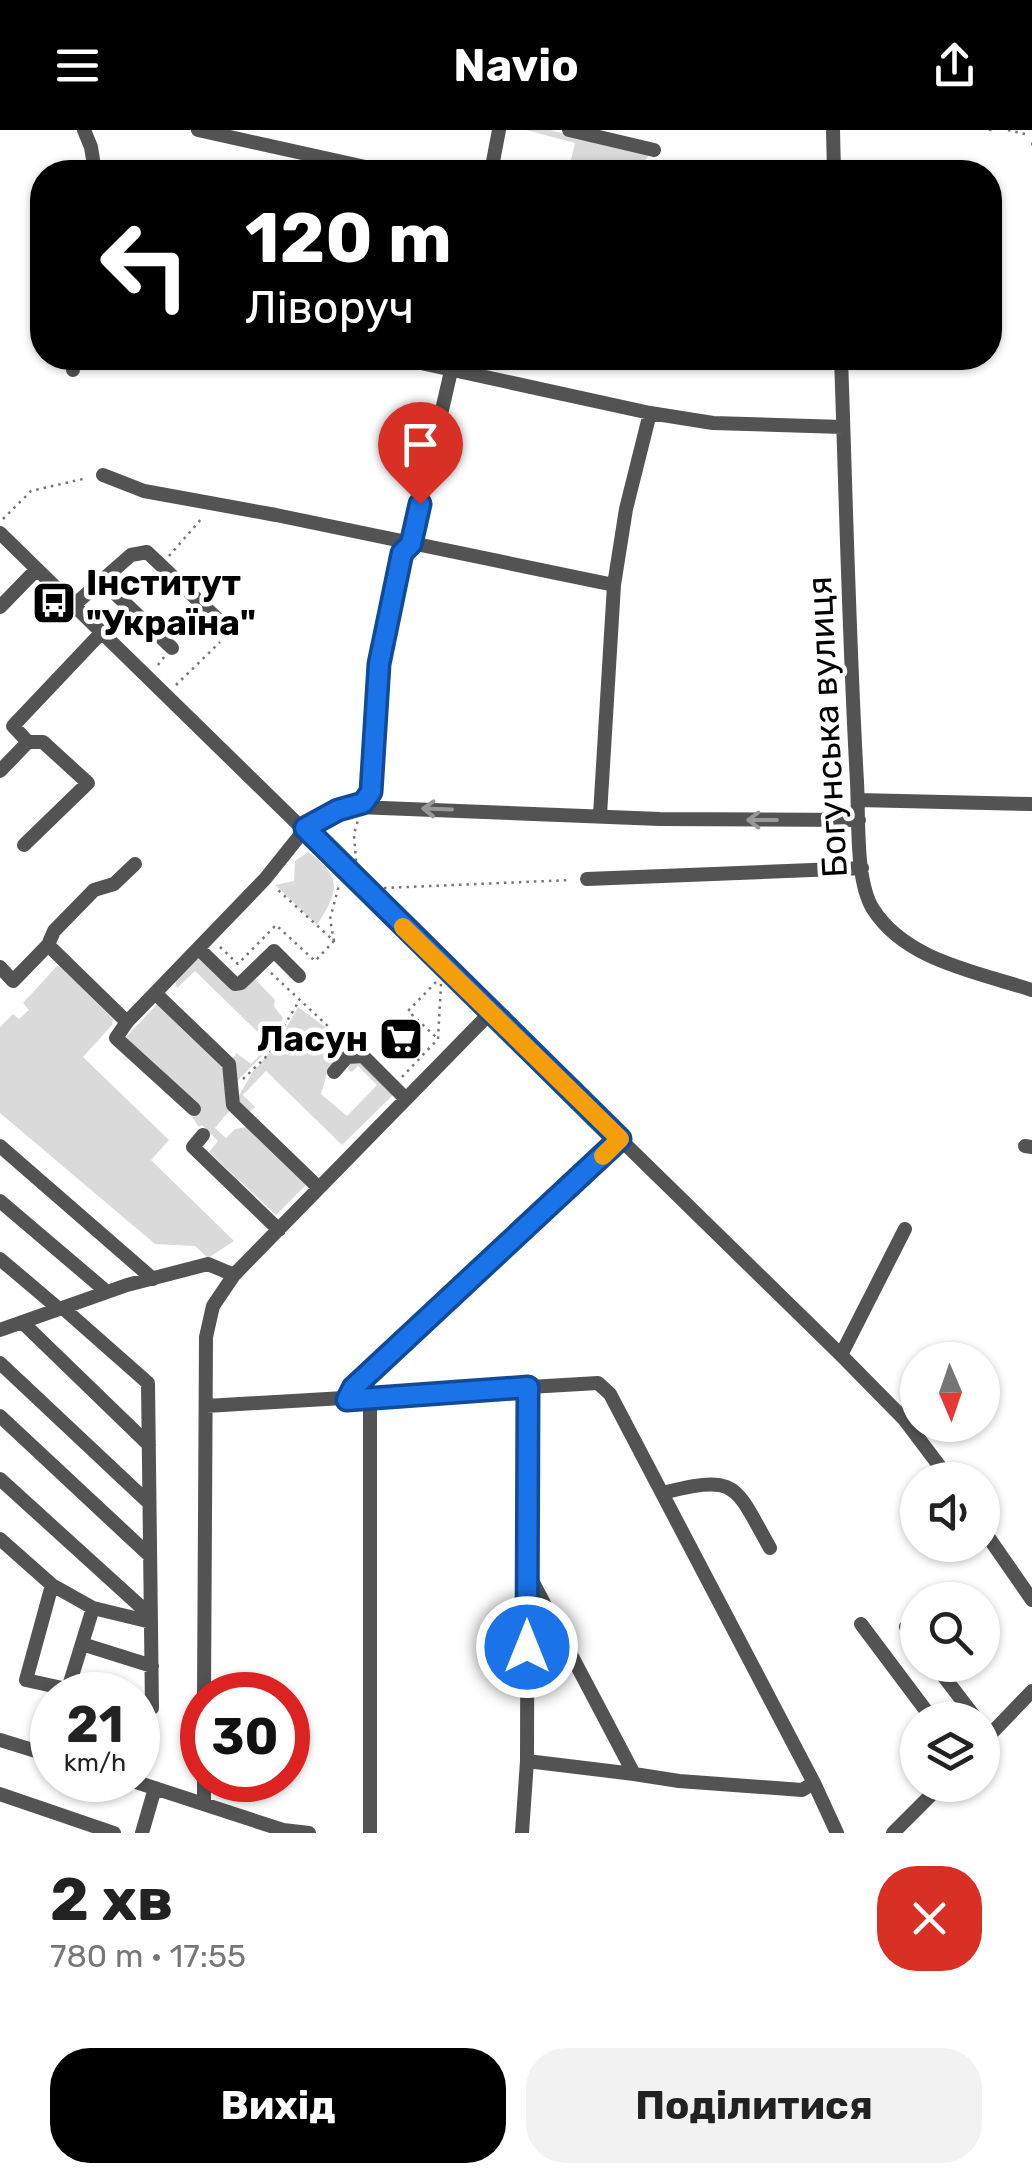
<!DOCTYPE html>
<html lang="uk">
<head>
<meta charset="utf-8">
<style>
  :root { --surface:#fff; --page:#f2f2f2; --text:#222; --muted:#767676; --accent:#000 }
  body { margin:0; font-family:Rubik,sans-serif; background:var(--page); color:var(--text); height:100vh; display:flex; flex-direction:column; font-size:38px; white-space:nowrap }
  * { box-sizing:border-box; margin:0 }
  p { font-size:32px; color:var(--muted) }
  .icon { flex:none; width:55px; height:55px; fill:none; stroke:currentColor; stroke-width:2; stroke-linecap:round; stroke-linejoin:round }
  .map { position:relative; height:1703px; overflow:hidden }
  .details { display:flex; flex-direction:column; background:var(--surface); flex:1 }
  .details>* { flex:none }
  .top-card { position:absolute; left:30px; top:30px; width:972px; height:210px; border-radius:40px; box-shadow:0 2px 8px #0004; background:#000; color:#fff; overflow:hidden }
  .needle { width:65px; rotate:178deg }
  .fabs { position:absolute; left:900px; top:1212px; display:grid; gap:20px }
  .fabs a { display:grid; place-items:center; width:100px; height:100px; border-radius:50%; background:var(--surface); box-shadow:0 2px 8px #0004; font-size:50px }
  .speed { position:absolute; left:30px; top:1542px; display:flex; gap:20px; font-size:50px; font-weight:700; text-align:center }
  .speed>* { display:grid; place-content:center; width:130px; height:130px; border-radius:50%; background:var(--surface); box-shadow:0 2px 8px #0004; line-height:1 }
  .speed small { font-size:25px; font-weight:400 }
  .speed .limit { border:15px solid #d22; background:#fff; color:#111 }
  .pin { position:absolute; display:grid; place-items:center; width:85px; height:85px; color:#fff; margin:-102px -42px; border-radius:50% 50% 50% 0; rotate:-45deg; box-shadow:0 0 10px #0007 }
  .pin .icon { rotate:45deg }
  .me { position:absolute; width:110px; margin:-55px; rotate:0deg; stroke-linejoin:round; filter:drop-shadow(0 0 8px #0008) }
  .turn { display:flex; align-items:center; gap:35px; height:210px; padding:0 50px; font-size:45px }
  .turn .icon { width:130px; height:130px; stroke-width:2.5 }
  .turn b { display:block; font-size:70px; line-height:85px }
  .round { display:grid; place-items:center; flex:none; width:105px; height:105px; border-radius:40px; background:var(--page) }
  .overview { display:flex; align-items:center; justify-content:space-between; height:170px; padding:0 50px }
  h1 { font-size:60px; font-weight:700; line-height:75px }
  .cta { display:flex; gap:20px; margin-top:auto; padding:20px 50px }
  .cta a { flex:1; height:115px; border-radius:40px; background:var(--accent); color:#fff; font-size:40px; font-weight:700; line-height:115px; text-align:center }
  .cta a+a { background:var(--page); color:var(--text) }
  header { display:flex; justify-content:space-between; align-items:center; height:130px; padding:0 50px; background:var(--accent); color:#fff; font-size:45px; font-weight:700 }
  .map>svg:first-child { display:block }
  .green { fill:#dadada }
  .lines { fill:none; stroke-linecap:round; stroke-linejoin:round }
  .path { stroke:#757575; stroke-width:2.5; stroke-dasharray:2.5 5; stroke-linecap:butt }
  .minor { stroke:#535353; stroke-width:14 }
  .oneway { stroke:#989898 }
  .route-casing { stroke:#114b97; stroke-width:25 }
  .route { stroke:#1a73e8; stroke-width:18 }
  .slow { stroke:#f59e0b; stroke-width:18 }
  .labels { text-anchor:middle; dominant-baseline:central; stroke-width:9; stroke-linejoin:round; paint-order:stroke }
  .poi-label { font-size:35px; font-weight:bold; fill:#000; stroke:#fff; text-anchor:start }
  .street-label { font-size:35px; fill:#000; stroke:#fff }
</style>
</head>
<body>
<header><svg class="icon" aria-label="menu" viewBox="0 0 24 24"><path d="M4 6h16M4 12h16M4 18h16"/></svg>Navio<svg class="icon" aria-label="share" viewBox="0 0 24 24"><path d="M12 15V3M7 8l5-5 5 5M5 13v7h14v-7"/></svg></header>
<div class="map">
<svg width="1032" height="1703" viewBox="0 0 1032 1703">
  <rect width="100%" height="100%" fill="#fff"/>
  <path class="green" d="M 526,0 L 550,0 L 649,25 L 636,42 L 568,42 L 575,13 Z
    M 308,722 C 343,747 339,761 317,795 L 275,755 L 294,751 L 295,731 Z
    M 199,827 L 236,861 L 254,848 L 275,870 L 274,876 L 283,888 L 271,917 L 235,953 L 231,930 L 236,925 L 235,922 L 251,934 L 270,914 L 195,841 L 177,858 L 175,851 Z
    M 57,836 L 62,837 L 113,889 L 112,895 L 83,927 L 169,1010 L 151,1030 L 234,1111 L 208,1128 L 195,1116 L 155,1114 L 0,983 L 0,897 L 13,884 L 19,889 L 29,880 L 23,873 Z
    M 159,872 L 223,931 L 230,980 L 215,998 L 226,1008 L 235,999 L 246,997 L 307,1054 L 276,1085 L 209,1022 L 218,1011 L 202,995 L 199,997 L 192,987 L 201,976 L 125,908 Z
    M 298,877 L 335,904 L 332,916 L 339,924 L 328,940 L 321,964 L 347,986 L 377,955 L 358,936 L 352,942 L 348,939 L 349,933 L 363,931 L 394,964 L 342,1015 L 266,941 L 243,965 L 255,977 L 248,983 L 236,971 L 252,943 L 277,914 Z"/>
  <g class="lines">
    <path class="path" d="M 989,0 L 996,0
      M 1008,0 L 1029,5
      M 1031,14 L 1032,14
      M 3,389 L 31,361 L 87,348
      M 169,426 L 203,387
      M 158,535 L 164,527
      M 176,555 L 220,512
      M 356,731 L 354,704 L 358,690
      M 384,758 L 571,750
      M 334,811 L 330,789 L 339,755
      M 220,817 L 238,834 L 276,795 L 315,831 L 334,811 L 278,760
      M 271,843 L 346,913
      M 436,852 L 408,881 L 438,909
      M 402,947 L 438,909 L 441,854
      M 243,949 L 265,928 L 299,871"/>
    <path class="minor" d="M 84,0 L 91,17 L 95,42
      M 198,0 L 388,42
      M 569,0 L 654,20
      M 833,0 L 834,42
      M 491,42 L 499,0
      M 398,228 L 650,283 L 713,293 L 843,297
      M 841,228 C 846,369 849,511 857,652 C 859,687 855,750 873,779 C 906,831 978,842 1032,860
      M 73,240 L 74,228
      M 103,345 L 144,361 L 276,385 L 614,455
      M 0,403 L 841,1225 L 904,1289 L 950,1350
      M 102,451 L 172,518
      M 74,475 L 131,425 L 147,422 L 227,498
      M 0,477 L 37,439
      M 0,641 L 28,612 L 13,596 L 102,502
      M 858,670 L 1032,674
      M 357,677 L 660,689 L 859,690
      M 600,685 L 614,455 L 626,379 L 650,283
      M 24,715 L 88,653 L 43,612 L 28,612
      M 587,749 L 862,738
      M 199,819 L 235,854 L 241,853 L 274,821 L 299,846
      M 0,837 L 13,851 L 48,815
      M 155,863 L 229,934 L 233,975 L 319,1058
      M 127,892 L 48,815 L 54,801 L 94,760 L 114,754 L 135,734
      M 334,942 L 347,927 L 363,926 L 406,969
      M 194,979 L 116,908 L 127,892 L 265,749 L 305,699 L 338,680 L 363,673 L 371,662 L 381,517 L 402,423 L 411,414 L 454,228
      M 203,1005 L 193,1017 L 279,1100
      M 0,1016 L 153,1149
      M 1025,1016 L 1032,1017
      M 0,1071 L 107,1162
      M 0,1129 L 59,1179
      M 63,1178 L 148,1253 L 152,1578 L 138,1575
      M 22,1192 L 149,1315
      M 0,1200 L 127,1155 L 208,1134 L 234,1145
      M 841,1225 L 905,1099
      M 0,1233 L 149,1373
      M 347,1269 L 353,1258 L 619,1009
      M 206,1276 L 598,1253 L 610,1264 L 814,1653 L 837,1703
      M 0,1286 L 150,1426
      M 0,1349 L 151,1486
      M 662,1363 C 738,1344 734,1354 770,1418
      M 982,1398 L 1032,1470
      M 0,1409 L 52,1455 L 26,1550 L 94,1565
      M 528,1443 L 634,1644 L 679,1651 L 802,1660 L 814,1653
      M 52,1455 L 93,1478 L 151,1492
      M 861,1494 L 933,1590
      M 906,1497 L 918,1512
      M 82,1514 L 152,1536
      M 935,1535 L 977,1590
      M 68,1559 L 93,1478
      M 204,1565 L 206,1207 L 213,1176 L 234,1145 L 491,882
      M 0,1610 L 52,1626
      M 982,1613 L 1032,1561
      M 527,1631 L 634,1644
      M 130,1650 L 283,1700 L 309,1703
      M 0,1664 L 114,1703
      M 204,1674 L 204,1650
      M 142,1703 L 155,1658
      M 370,1703 L 370,1268
      M 522,1703 L 527,1631 L 528,1257
      M 893,1703 L 941,1655"/>
  </g>
  <defs><path id="oneway-shaft" d="M-6 0H5M1.5-3L5.5 0L1.5 3" fill="none" stroke-width="1.6" stroke-linecap="round" stroke-linejoin="round" transform="scale(2.5)"/></defs>
  <g class="oneway">
    <use href="#oneway-shaft" transform="translate(437 679) rotate(-178)"/>
    <use href="#oneway-shaft" transform="translate(762 690) rotate(-180)"/>
  </g>
  <g class="lines">
    <defs>
      <path id="route" d="M 420,374 L 411,414 L 402,423 L 379,534 L 371,662 L 363,673 L 338,680 L 305,698 L 620,1009 L 353,1258 L 347,1270 L 528,1257 L 527,1517"/>
    </defs>
    <use href="#route" class="route-casing"/>
    <use href="#route" class="route"/>
    <path class="slow" d="M 403,797 L 620,1009 L 603,1026"/>
  </g>
  <defs>
    <symbol id="bus-square" viewBox="-11 -11 22 22"><rect x="-9" y="-9" width="18" height="18" rx="4" fill="#000" stroke="#fff"/><path d="M-5-6H5V4H4V6H2V4H-2V6H-4V4H-5ZM-3.5-4V0h7V-4ZM-3.5 1.2v1.5H-2V1.2ZM2 1.2v1.5H3.5V1.2Z" fill="#fff"/></symbol>
    <symbol id="supermarket-square" viewBox="-11 -11 22 22"><rect x="-9" y="-9" width="18" height="18" rx="4" fill="#000" stroke="#fff"/><path d="M-6-5.5h2.5l.6 2H6L4.5 2H-2.5L-4.4-4H-6ZM-1.5 3.2a1.3 1.3 0 1 0 .1 0ZM3 3.2a1.3 1.3 0 1 0 .1 0Z" fill="#fff"/></symbol>
  </defs>
  <g fill-rule="evenodd">
    <use href="#bus-square" x="29" y="448" width="50" height="50"/>
    <use href="#supermarket-square" x="376" y="884" width="50" height="50"/>
  </g>
  <g class="labels">
    <g class="poi-label">
      <text x="86" y="453">Інститут<tspan x="86" dy="40">"Україна"</tspan></text>
      <text x="368" y="909" text-anchor="end">Ласун</text>
    </g>
    <g class="street-label">
      <text transform="translate(827 597) rotate(-93)">Богунська вулиця</text>
    </g>
  </g>
</svg>
<div class="fabs">
<a><svg class="needle" viewBox="-14 -14 28 28"><path d="M0-13l5 13h-10z" fill="#e53935"/><path d="M0 13l5-13h-10z" fill="#767676"/></svg></a>
<a><svg class="icon" aria-label="sound" viewBox="0 0 24 24"><path d="M4 9h4l5-4v14l-5-4H4zM17 9q2 3 0 6"/></svg></a>
<a><svg class="icon" aria-label="search" viewBox="0 0 24 24"><circle cx="10" cy="10" r="6"/><path d="M15 15l6 6"/></svg></a>
<a><svg class="icon" aria-label="layers" viewBox="0 0 24 24"><path d="M12 4l9 5-9 5-9-5zM3 14l9 5 9-5"/></svg></a>
</div>
<div class="speed"><div>21<small>km/h</small></div><div class="limit">30</div></div>
<div class="pin" style="left:420px;top:374px;background:#d93025"><svg class="icon" aria-label="arrive" viewBox="0 0 24 24"><path d="M6 21V4h12l-3 4 3 4H6"/></svg></div>
<svg class="me" style="left:527px;top:1517px" viewBox="-20 -20 40 40"><circle r="17" fill="#1a73e8" stroke="#fff" stroke-width="3"/><path d="M0-11L8 9 0 5-8 9z" fill="#fff"/></svg>
<div class="top-card">
<div class="turn"><svg class="icon" aria-label="left" viewBox="0 0 24 24"><path d="M17 20v-9H6M10 6l-5 5 5 5"/></svg><div><b>120 m</b>Ліворуч</div></div>
</div>
</div>
<section class="details">
<div class="overview"><div><h1>2 хв</h1><p>780 m · 17:55</p></div><a class="round" style="background:#d93025;color:#fff"><svg class="icon" aria-label="close" viewBox="0 0 24 24"><path d="M6 6l12 12M18 6L6 18"/></svg></a></div>
<div class="cta"><a>Вихід</a><a>Поділитися</a></div>
</section>
</body>
</html>
